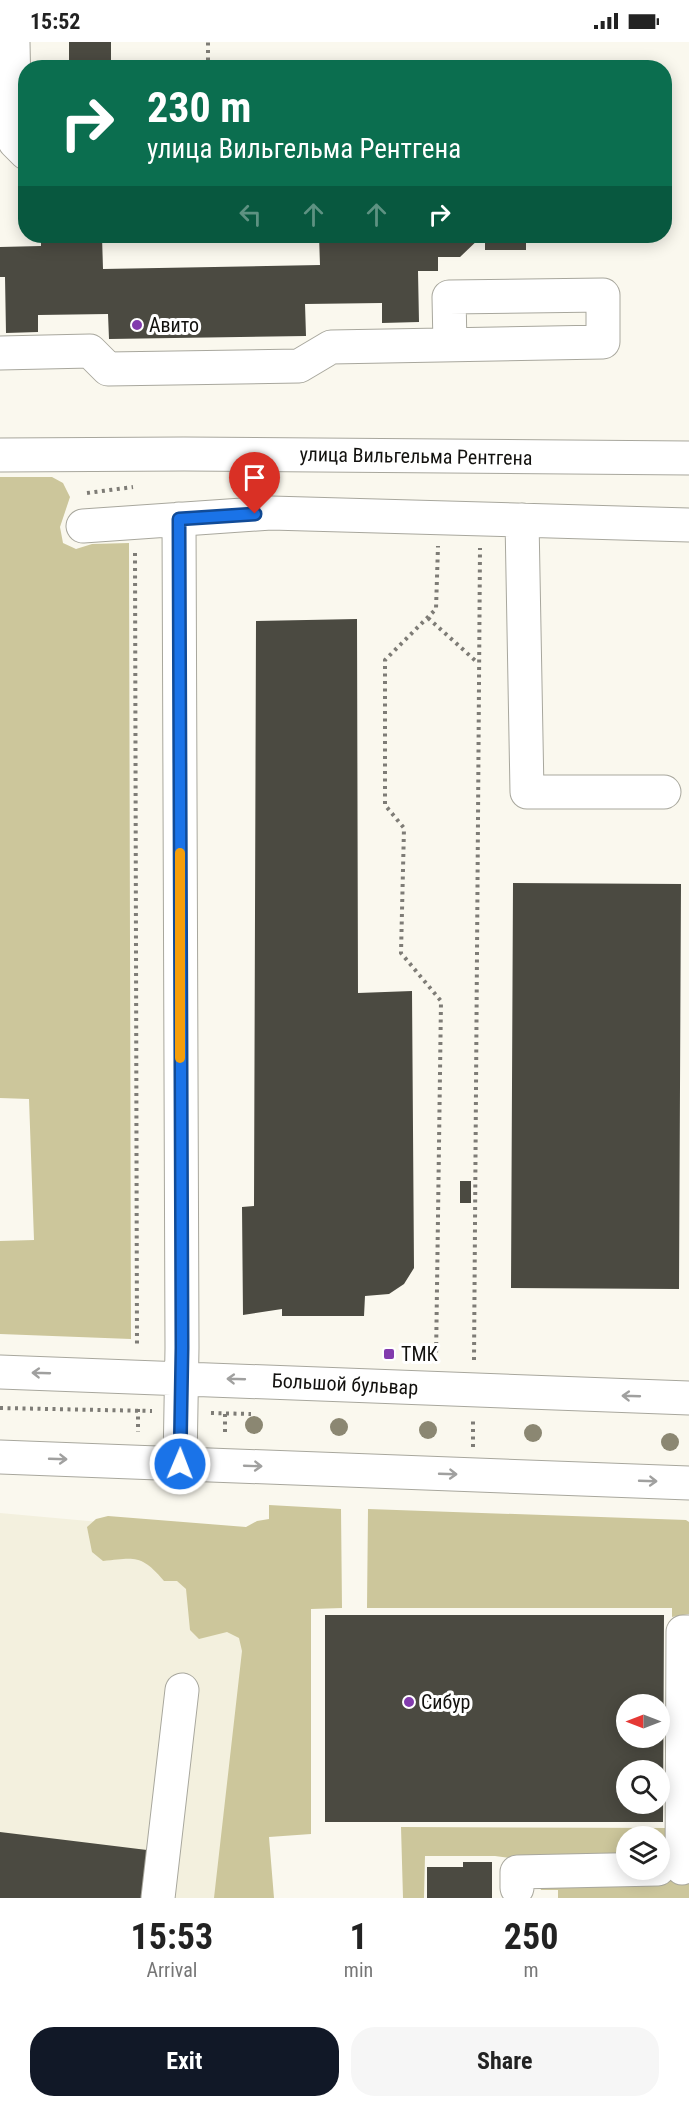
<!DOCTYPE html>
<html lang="en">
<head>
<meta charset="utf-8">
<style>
  :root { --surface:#fff; --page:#f6f6f6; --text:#222; --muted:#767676; --accent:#111827 }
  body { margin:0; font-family:"Roboto Condensed",sans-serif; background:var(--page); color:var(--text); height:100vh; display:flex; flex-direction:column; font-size:22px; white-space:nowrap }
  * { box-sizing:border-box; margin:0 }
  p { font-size:20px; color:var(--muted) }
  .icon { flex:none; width:33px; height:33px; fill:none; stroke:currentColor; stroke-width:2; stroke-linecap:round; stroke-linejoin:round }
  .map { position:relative; height:1856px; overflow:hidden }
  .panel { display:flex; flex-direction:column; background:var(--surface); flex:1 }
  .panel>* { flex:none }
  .banner { position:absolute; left:18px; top:18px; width:654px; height:183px; border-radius:24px; box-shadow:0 3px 15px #0003; background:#0b6e4f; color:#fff; overflow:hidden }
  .needle { width:39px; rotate:270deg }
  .fabs { position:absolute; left:616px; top:1652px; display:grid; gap:12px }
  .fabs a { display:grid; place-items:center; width:54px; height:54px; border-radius:50%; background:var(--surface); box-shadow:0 3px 15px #0003; font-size:30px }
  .pin { position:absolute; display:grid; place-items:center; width:51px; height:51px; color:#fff; margin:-62px -26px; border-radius:50% 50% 50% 0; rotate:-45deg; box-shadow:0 0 6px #0007 }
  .pin .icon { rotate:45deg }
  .me { position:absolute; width:66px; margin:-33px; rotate:1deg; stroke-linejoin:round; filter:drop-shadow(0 0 4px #0008) }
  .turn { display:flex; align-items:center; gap:21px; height:126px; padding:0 30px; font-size:27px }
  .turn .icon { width:78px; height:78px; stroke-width:2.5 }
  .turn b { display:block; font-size:42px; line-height:51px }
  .lanes { display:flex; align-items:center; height:57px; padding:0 30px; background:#0003; justify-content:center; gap:30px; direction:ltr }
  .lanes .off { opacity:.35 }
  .eta { display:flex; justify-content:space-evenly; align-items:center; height:102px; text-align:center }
  .eta b { font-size:36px; font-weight:700; line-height:42px }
  .button { display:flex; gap:12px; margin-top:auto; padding:12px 30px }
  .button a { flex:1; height:69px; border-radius:24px; background:var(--accent); color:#fff; font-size:24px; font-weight:700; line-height:69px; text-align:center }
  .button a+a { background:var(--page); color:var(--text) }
  .status { display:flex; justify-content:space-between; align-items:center; height:42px; padding:0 30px; background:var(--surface); direction:ltr }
  .status svg { height:16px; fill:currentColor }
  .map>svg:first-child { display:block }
  .built { fill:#f3f0de }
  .green { fill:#ccc69b }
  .building { fill:#4b4a41; fill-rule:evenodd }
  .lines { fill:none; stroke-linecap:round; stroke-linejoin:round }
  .minor-casing { stroke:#a8a79d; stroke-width:35 }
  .path { stroke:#7e7c76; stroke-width:4; stroke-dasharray:3 4.5; stroke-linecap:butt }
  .minor { stroke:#fff; stroke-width:33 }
  .tree { fill:#8b8772 }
  .oneway { stroke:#a0a09f }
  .route-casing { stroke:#114b97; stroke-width:15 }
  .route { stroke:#1a73e8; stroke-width:10 }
  .slow { stroke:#f59e0b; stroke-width:10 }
  .poi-dot { fill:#823bad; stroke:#fff; stroke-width:2 }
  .labels { text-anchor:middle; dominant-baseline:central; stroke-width:6; stroke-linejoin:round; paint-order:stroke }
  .poi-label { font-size:20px; fill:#12110e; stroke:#fff; text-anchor:start }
  .street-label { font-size:20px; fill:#12110e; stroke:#fff }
</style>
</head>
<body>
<div class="status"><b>15:52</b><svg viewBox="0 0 49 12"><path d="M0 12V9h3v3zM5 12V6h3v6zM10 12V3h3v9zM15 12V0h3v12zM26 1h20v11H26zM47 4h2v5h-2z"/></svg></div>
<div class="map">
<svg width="689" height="1856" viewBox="0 0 689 1856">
  <rect width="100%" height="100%" fill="#faf8ee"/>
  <path class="built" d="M 0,1471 L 265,1495 L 224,1856 L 0,1856 Z"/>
  <path class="green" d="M 0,435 L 52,435 L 63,441 L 70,455 L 60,485 L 63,501 L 76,507 L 92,502 L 129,501 L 131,1297 L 0,1292 L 0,1199 L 34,1198 L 29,1057 L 0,1056 Z
    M 269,1463 L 341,1467 L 342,1566 L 311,1567 L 311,1792 L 269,1795 L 274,1856 L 214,1856 L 242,1609 L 239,1596 L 227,1590 L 199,1597 L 190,1588 L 186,1547 L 177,1539 L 164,1539 C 141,1512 135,1516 103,1519 L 92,1510 L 87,1485 L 96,1477 L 108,1474 L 246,1485 L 257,1479 L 269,1477 Z
    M 368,1467 L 686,1478 L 689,1480 L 689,1572 L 672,1575 L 672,1566 L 367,1566 Z
    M 401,1785 L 668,1786 L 665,1805 L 660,1812 L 660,1794 L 627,1794 L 627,1817 L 526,1818 L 495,1814 L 425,1814 L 424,1856 L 403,1856 Z
    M 689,1837 L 689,1856 L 558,1856 L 558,1848 L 541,1848 L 539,1843 Z"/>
  <path class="building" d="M 69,0 L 111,0 L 111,26 L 69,26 Z
    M 41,194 L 102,194 L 103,227 L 320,223 L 319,194 L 482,194 L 460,215 L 438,215 L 438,229 L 418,229 L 419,280 L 382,281 L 382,261 L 305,262 L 306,294 L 109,297 L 108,272 L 38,273 L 38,290 L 6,291 L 5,235 L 0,235 L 0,205 L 41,204 Z
    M 485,194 L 526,194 L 526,208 L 485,208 Z
    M 357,577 L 358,951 L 412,949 L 414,1226 L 404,1242 L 389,1252 L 365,1254 L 364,1274 L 282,1274 L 282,1267 L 243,1273 L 242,1165 L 254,1164 L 256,579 Z
    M 513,841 L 681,842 L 679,1247 L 511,1246 Z
    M 460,1139 L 471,1139 L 471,1161 L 460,1161 Z
    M 325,1573 L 664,1573 L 663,1780 L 325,1780 ZM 627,1662 L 660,1662 L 660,1695 L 627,1695 ZM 627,1728 L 660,1728 L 660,1761 L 627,1761 Z
    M 0,1790 L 147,1808 L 141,1856 L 0,1856 Z
    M 463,1820 L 492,1820 L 492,1856 L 427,1856 L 427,1825 L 463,1825 Z"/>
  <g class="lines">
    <defs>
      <path id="minor" d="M 13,0 L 15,100 L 26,111
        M 0,311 L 90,309 L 108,327 L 299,324 L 331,305 L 603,300 L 603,253 L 449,255 L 450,303
        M 0,413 L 184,412 L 689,416
        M 179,477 L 182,1306 L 180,1422
        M 522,478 L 527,750 L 664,750
        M 83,484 L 271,471 L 689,483
        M 0,1330 L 689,1356
        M 0,1415 L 689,1441
        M 682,1826 L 683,1590 L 689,1590
        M 517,1846 L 517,1830 L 658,1827
        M 158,1856 L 182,1648"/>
    </defs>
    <use href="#minor" class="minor-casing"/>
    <path class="path" d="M 208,26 L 208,0
      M 87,451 L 133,445
      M 135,511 L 137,1305
      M 428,576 L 478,621
      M 436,1318 L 441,959 L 401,911 L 404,786 L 385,763 L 385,618 L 436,567 L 438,504
      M 474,1318 L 480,506
      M 0,1366 L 152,1369
      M 138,1367 L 138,1390
      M 211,1371 L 251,1372
      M 225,1372 L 225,1392
      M 473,1405 L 473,1376"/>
    <use href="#minor" class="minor"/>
  </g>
  <g class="tree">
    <circle cx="254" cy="1383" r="9"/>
    <circle cx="339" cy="1385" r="9"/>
    <circle cx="428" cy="1388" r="9"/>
    <circle cx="533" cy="1391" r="9"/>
    <circle cx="670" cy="1400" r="9"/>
  </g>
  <defs><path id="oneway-shaft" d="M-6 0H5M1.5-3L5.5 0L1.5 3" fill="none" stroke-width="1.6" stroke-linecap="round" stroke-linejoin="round" transform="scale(1.5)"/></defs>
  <g class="oneway">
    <use href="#oneway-shaft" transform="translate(41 1331) rotate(-178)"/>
    <use href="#oneway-shaft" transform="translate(236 1337) rotate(-178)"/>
    <use href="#oneway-shaft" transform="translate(631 1354) rotate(-178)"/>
    <use href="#oneway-shaft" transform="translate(58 1417) rotate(2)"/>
    <use href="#oneway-shaft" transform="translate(253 1424) rotate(2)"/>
    <use href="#oneway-shaft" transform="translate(448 1432) rotate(2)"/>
    <use href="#oneway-shaft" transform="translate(648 1439) rotate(2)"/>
  </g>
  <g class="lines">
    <defs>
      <path id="route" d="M 180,1422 L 182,1306 L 179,477 L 255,472"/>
    </defs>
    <use href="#route" class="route-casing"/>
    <use href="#route" class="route"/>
    <path class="slow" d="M 180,811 L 180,1016"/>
  </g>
  <g class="poi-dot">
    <circle cx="137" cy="283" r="6"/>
    <rect x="383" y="1306" width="12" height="12" rx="3"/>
    <circle cx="409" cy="1660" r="6"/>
  </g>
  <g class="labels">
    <g class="poi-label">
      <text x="149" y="283">Авито</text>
      <text x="401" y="1312">ТМК</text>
      <text x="421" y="1660">Сибур</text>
    </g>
    <g class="street-label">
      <text transform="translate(416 414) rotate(1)">улица Вильгельма Рентгена</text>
      <text transform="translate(345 1342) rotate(3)">Большой бульвар</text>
    </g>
  </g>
</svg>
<div class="fabs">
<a><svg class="needle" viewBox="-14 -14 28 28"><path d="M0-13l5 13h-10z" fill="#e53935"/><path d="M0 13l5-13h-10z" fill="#767676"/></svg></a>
<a><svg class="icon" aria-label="search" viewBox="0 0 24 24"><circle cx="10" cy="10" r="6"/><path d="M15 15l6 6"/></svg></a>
<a><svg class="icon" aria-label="layers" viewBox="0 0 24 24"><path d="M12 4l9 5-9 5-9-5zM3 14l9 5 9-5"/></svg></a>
</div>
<div class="pin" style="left:255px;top:472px;background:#d93025"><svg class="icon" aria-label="arrive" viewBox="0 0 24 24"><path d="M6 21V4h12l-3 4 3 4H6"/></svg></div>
<svg class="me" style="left:180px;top:1422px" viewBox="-20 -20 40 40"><circle r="17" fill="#1a73e8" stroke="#fff" stroke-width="3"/><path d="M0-11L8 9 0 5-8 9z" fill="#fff"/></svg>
<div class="banner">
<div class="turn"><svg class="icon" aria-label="right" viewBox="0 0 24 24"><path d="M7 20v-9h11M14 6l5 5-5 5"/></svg><div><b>230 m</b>улица Вильгельма Рентгена</div></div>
<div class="lanes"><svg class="icon off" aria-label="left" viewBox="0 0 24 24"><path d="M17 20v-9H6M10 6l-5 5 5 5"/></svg><svg class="icon off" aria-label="ahead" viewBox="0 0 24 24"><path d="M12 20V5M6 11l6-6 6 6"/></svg><svg class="icon off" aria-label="ahead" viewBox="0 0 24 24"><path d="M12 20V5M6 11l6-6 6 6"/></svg><svg class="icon" aria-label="right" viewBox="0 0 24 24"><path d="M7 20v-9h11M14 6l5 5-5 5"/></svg></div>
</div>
</div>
<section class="panel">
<div class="eta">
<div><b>15:53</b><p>Arrival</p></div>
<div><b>1</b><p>min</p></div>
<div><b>250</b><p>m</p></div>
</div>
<div class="button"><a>Exit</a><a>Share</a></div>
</section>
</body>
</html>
